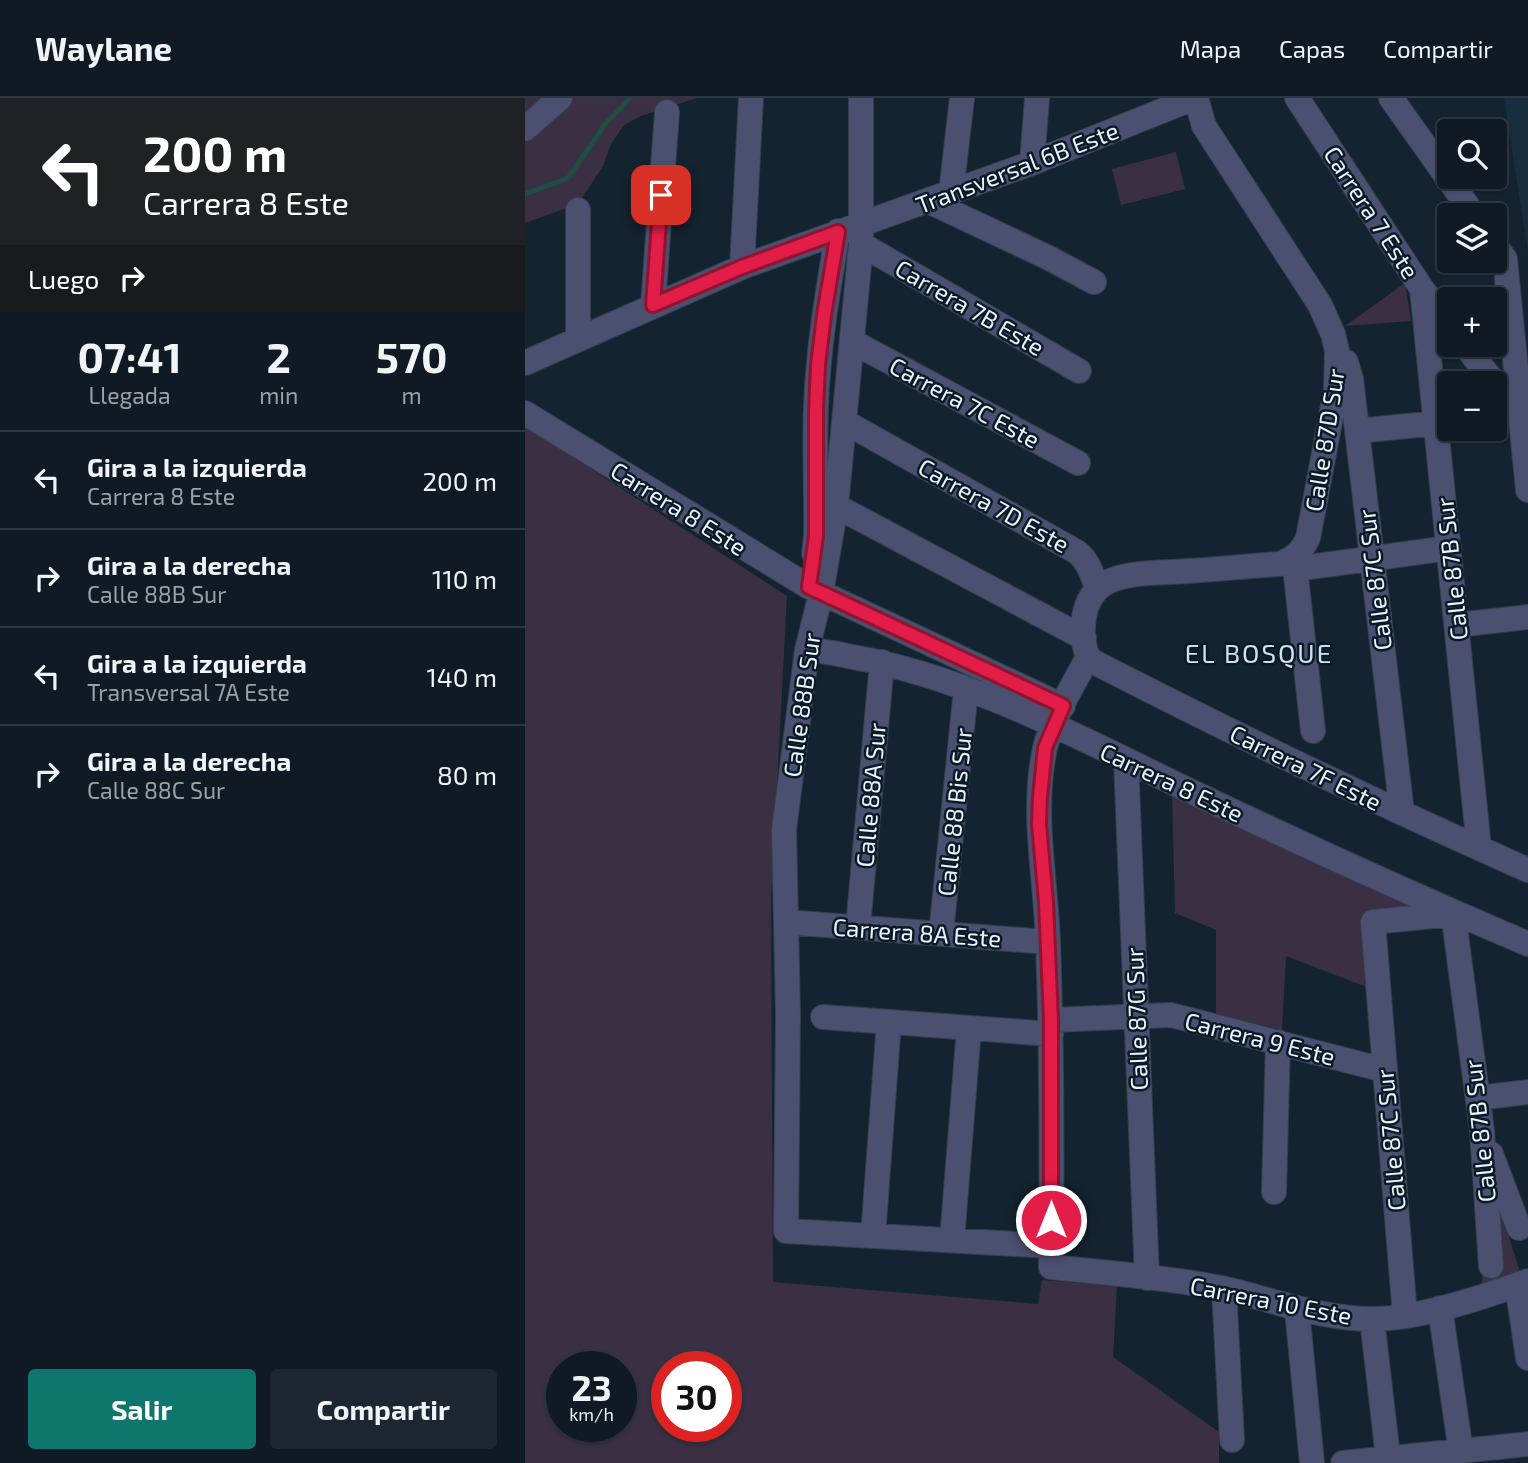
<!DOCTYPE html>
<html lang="es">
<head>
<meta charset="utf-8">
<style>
  :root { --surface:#0f1a24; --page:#1d2731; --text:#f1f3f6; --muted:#9ba1a6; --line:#2f3841; --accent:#0f766e }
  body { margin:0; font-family:"Exo 2",sans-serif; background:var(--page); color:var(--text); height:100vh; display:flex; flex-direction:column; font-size:26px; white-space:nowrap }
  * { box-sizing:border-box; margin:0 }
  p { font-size:23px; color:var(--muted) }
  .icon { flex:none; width:38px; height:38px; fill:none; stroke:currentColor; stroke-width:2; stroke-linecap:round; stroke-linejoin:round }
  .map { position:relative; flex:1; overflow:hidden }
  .panel { display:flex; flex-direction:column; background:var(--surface); width:525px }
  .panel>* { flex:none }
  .top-card { background:#202124; color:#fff; overflow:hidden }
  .buttons { position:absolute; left:912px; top:21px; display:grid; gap:14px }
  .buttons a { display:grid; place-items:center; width:70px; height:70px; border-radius:7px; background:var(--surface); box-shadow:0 2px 5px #0004,0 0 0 2px var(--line); font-size:35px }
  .speed { position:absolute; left:21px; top:1253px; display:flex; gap:14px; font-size:35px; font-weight:700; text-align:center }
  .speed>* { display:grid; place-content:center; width:91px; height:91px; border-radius:50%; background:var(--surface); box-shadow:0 2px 5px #0004,0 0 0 2px var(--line); line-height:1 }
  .speed small { font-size:18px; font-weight:400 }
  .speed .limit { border:10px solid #d22; background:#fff; color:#111 }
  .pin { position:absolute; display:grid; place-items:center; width:60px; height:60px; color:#fff; margin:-30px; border-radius:14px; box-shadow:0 4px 10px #0006 }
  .me { position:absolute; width:77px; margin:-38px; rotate:0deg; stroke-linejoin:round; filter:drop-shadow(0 0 5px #0008) }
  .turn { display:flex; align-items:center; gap:24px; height:147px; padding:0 28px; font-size:32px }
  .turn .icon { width:91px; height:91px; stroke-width:2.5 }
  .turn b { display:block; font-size:49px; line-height:60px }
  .then { display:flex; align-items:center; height:66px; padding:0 28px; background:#0003; gap:14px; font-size:26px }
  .eta { display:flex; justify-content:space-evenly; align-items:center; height:119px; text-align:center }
  .eta b { font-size:42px; font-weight:700; line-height:49px }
  .primary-button { display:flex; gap:14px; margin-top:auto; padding:14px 28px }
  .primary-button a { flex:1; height:80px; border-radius:7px; background:var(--accent); color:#fff; font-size:28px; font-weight:700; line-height:80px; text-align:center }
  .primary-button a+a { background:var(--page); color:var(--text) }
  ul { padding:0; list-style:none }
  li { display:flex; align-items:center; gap:21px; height:98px; padding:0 28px; border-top:2px solid var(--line) }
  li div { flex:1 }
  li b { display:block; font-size:26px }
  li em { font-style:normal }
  header { display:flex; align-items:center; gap:42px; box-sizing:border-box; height:98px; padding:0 35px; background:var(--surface); border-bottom:2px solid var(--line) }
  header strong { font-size:33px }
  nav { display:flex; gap:38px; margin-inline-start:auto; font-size:24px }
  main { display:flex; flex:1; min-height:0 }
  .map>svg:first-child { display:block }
  .built { fill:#182e3f }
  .green { fill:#3b2f44; fill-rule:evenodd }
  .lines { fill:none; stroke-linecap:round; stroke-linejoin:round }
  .stream { stroke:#1d4d43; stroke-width:5 }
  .minor-casing { stroke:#32404d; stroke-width:26 }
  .minor { stroke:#4b5070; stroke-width:24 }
  .route-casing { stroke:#92132f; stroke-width:18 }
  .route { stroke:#e11d48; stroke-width:12 }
  .labels { text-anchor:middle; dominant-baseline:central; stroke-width:5; stroke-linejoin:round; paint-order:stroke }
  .street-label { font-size:24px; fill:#e9f3fc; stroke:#0a1a26 }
  .neighbourhood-label { font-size:26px; letter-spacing:2px; fill:#cde1f2; stroke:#0a1a26 }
</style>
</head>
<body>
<header>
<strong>Waylane</strong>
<nav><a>Mapa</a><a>Capas</a><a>Compartir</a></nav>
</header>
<main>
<section class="panel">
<div class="top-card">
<div class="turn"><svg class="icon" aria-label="left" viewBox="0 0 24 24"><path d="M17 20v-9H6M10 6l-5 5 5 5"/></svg><div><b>200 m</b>Carrera 8 Este</div></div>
<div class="then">Luego<svg class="icon" aria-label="right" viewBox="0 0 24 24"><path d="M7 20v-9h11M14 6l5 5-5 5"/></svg></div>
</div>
<div class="eta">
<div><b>07:41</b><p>Llegada</p></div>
<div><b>2</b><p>min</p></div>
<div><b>570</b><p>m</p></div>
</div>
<ul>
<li><svg class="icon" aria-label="left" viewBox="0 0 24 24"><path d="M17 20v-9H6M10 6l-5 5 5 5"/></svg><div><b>Gira a la izquierda</b><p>Carrera 8 Este</p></div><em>200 m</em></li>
<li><svg class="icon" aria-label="right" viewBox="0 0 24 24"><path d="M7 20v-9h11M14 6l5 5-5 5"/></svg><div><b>Gira a la derecha</b><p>Calle 88B Sur</p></div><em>110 m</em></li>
<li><svg class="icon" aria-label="left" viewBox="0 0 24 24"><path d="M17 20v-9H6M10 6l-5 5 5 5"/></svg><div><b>Gira a la izquierda</b><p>Transversal 7A Este</p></div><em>140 m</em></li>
<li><svg class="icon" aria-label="right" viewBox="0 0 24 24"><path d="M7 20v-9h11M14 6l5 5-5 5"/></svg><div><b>Gira a la derecha</b><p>Calle 88C Sur</p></div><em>80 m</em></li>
</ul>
<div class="primary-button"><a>Salir</a><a>Compartir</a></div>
</section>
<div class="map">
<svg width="1003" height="1365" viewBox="0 0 1003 1365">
  <rect width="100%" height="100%" fill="#142330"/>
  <path class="built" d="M 979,0 L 1003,0 L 1003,155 Z"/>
  <path class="green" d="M 0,0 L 172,0 L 116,18 L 99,27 L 86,46 L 78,68 L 53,106 L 0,125 Z
    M 651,54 L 660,91 L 596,107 L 587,71 Z
    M 880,185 L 886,223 L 820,228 Z
    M 0,328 L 262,498 L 246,800 L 248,1184 L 513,1206 L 517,1182 L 592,1188 L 588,1259 L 694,1334 L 694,1365 L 0,1365 ZM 37,1269 L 96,1269 L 96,1328 L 37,1328 ZM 142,1269 L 201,1269 L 201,1328 L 142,1328 Z
    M 647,693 L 895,809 L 841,816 L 844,890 L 761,858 L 757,932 L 691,916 L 691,832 L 650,815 Z
    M 957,1054 L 995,1174 L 957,1187 Z"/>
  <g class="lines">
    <path class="stream" d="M 0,96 L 43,80 L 81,25 L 105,0"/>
    <defs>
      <path id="minor" d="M 336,0 L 336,146 L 311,408 L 296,495 L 282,552 L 259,732 L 263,917 L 261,1133 L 526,1148
        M 671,0 L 679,28 L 795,207 L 808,236 L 812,253 L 811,292 L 783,440 C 776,454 769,461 754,466 C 724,468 694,471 663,473 C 639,475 599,473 579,486 C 556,500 554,537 563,559 C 548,588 528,618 520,650 C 506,714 521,781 523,845 C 527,953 527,1061 526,1169 C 582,1175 640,1179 696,1190 C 746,1201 795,1221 848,1221 C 894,1221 959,1199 1003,1183
        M 772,0 L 897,191 L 924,226
        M 866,0 L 949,117
        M 0,31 L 35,0
        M 507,65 L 512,0
        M 426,95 L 437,0
        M 403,103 L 522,159 L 569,184
        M 53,112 L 53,241
        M 336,146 L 554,273
        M 970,147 L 980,161 L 1003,392
        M 217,169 L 226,0
        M 897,191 L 954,750
        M 128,207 L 142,14
        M 328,244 L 553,365
        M 940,247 L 994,317
        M 821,264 L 826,281 L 877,715
        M 0,265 L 217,169 L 507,65 L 669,0
        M 0,315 L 284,489 L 538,608
        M 320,324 L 552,454 C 564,464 567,476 572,491
        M 832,333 L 912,325
        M 311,408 L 559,540
        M 289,456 L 291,438 C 292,395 289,352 291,309 C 293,250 303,192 313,133
        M 769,460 L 788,633
        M 770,471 L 924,450
        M 932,527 L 1003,519
        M 282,552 C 297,552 313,556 328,559 C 446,580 555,640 661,691 C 774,745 888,797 1003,846
        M 563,559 L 569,564 C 711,637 856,707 1003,772
        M 601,662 L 622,1180
        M 928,814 L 957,1033 L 966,1168
        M 261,824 L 523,844
        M 333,829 L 357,564
        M 416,836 L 441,591
        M 298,919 L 526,936
        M 526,922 L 646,917 L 859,972
        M 953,1000 L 1003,994
        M 966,1056 L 994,1130
        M 749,1094 L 753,944
        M 348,1138 L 364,924
        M 427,1142 L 444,930
        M 992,1187 L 1003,1260
        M 699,1191 L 707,1342
        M 915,1210 L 936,1354
        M 772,1212 L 787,1365
        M 880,1218 L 848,824 L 928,816
        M 847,1221 L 863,1359
        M 818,1365 L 1003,1346"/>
    </defs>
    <use href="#minor" class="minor-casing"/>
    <use href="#minor" class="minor"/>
  </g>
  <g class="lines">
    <defs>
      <path id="route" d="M 136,97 L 128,207 L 217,169 L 313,134 L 299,217 L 293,267 L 291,313 L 291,438 L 284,489 L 538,608 L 520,650 L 515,699 L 514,726 L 521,804 L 526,922 L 526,1122"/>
    </defs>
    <use href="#route" class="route-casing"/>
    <use href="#route" class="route"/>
  </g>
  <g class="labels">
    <g class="street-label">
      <text transform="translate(492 69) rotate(-21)">Transversal 6B Este</text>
      <text transform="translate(847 114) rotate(57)">Carrera 7 Este</text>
      <text transform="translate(445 209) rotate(30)">Carrera 7B Este</text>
      <text transform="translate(440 304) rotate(28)">Carrera 7C Este</text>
      <text transform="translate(799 342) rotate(-81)">Calle 87D Sur</text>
      <text transform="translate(469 407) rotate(29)">Carrera 7D Este</text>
      <text transform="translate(154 410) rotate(32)">Carrera 8 Este</text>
      <text transform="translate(926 471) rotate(-96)">Calle 87B Sur</text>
      <text transform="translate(849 482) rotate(-97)">Calle 87C Sur</text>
      <text transform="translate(276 607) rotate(-82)">Calle 88B Sur</text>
      <text transform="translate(781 669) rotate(26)">Carrera 7F Este</text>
      <text transform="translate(647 684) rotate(25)">Carrera 8 Este</text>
      <text transform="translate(345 697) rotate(-85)">Calle 88A Sur</text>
      <text transform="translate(429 714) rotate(-84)">Calle 88 Bis Sur</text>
      <text transform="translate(392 834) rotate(4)">Carrera 8A Este</text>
      <text transform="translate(611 921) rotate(-92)">Calle 87G Sur</text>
      <text transform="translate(735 940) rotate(14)">Carrera 9 Este</text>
      <text transform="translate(954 1033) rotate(-96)">Calle 87B Sur</text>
      <text transform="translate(865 1042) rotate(-95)">Calle 87C Sur</text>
      <text transform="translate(746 1202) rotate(11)">Carrera 10 Este</text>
    </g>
    <g class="neighbourhood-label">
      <text x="734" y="554">EL BOSQUE</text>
    </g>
  </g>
</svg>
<div class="buttons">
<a><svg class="icon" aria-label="search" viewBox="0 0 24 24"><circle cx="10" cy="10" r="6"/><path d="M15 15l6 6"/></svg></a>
<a><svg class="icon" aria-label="layers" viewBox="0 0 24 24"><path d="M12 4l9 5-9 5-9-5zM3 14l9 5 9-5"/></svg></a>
<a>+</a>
<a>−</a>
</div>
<div class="speed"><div>23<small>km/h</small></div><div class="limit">30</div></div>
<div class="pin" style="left:136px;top:97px;background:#d93025"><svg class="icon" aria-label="arrive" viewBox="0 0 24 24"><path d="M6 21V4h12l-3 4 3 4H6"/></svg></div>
<svg class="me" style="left:526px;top:1122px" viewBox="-20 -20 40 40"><circle r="17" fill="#e11d48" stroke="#fff" stroke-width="3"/><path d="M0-11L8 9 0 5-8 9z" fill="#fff"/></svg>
</div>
</main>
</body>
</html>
